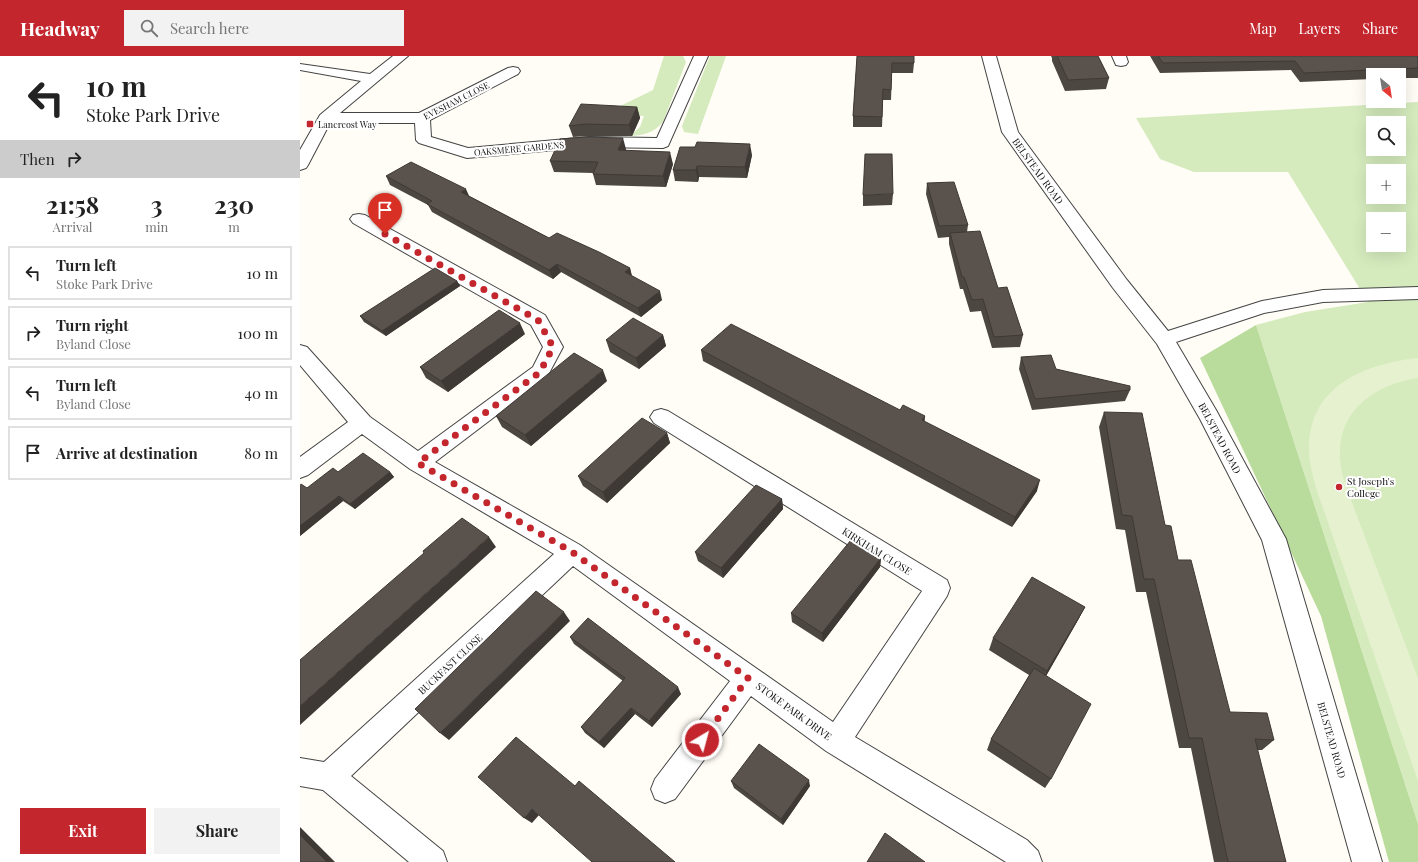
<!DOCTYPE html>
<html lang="en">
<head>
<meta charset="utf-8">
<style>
  :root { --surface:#fff; --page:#f2f2f2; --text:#222; --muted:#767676; --line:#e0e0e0; --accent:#c4262e }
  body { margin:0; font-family:"Playfair Display",serif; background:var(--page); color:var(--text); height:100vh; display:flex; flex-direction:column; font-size:15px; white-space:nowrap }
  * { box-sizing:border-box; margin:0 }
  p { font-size:13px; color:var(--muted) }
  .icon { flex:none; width:22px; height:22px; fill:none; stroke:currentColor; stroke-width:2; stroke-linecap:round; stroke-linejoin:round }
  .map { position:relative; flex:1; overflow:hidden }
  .sheet { display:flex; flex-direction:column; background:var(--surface); width:300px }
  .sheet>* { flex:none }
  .guide { background:#fff; color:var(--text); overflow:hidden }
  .needle { width:26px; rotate:150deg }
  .tools { position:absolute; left:1066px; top:12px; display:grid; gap:8px }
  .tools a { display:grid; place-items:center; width:40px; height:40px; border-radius:0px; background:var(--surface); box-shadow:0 4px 16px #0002; font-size:20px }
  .pin { position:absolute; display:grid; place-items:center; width:34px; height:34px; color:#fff; margin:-41px -17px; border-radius:50% 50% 50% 0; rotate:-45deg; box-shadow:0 0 4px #0007 }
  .pin .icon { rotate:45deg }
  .me { position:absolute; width:44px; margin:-22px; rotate:37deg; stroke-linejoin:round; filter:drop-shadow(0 0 3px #0008) }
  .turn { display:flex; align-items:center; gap:14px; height:84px; padding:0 20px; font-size:18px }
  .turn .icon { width:52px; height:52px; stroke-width:2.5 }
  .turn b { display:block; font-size:28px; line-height:34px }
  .then { display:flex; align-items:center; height:38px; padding:0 20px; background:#0003; gap:8px; font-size:15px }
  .eta { display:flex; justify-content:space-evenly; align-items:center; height:68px; text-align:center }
  .eta b { font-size:24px; font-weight:700; line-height:28px }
  .cta { display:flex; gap:8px; margin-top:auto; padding:8px 20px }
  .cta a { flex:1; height:46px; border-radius:0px; background:var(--accent); color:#fff; font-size:16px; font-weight:700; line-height:46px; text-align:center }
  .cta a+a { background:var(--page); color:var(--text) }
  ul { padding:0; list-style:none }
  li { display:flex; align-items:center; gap:12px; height:54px; margin:0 8px 6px; padding:0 12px; border:2px solid var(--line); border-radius:0px }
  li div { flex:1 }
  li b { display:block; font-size:15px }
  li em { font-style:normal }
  header { display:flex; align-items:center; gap:24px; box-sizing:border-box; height:56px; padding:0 20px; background:var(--accent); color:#fff }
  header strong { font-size:19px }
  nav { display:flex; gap:22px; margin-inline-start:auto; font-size:14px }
  .search { width:280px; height:36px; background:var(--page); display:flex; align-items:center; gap:10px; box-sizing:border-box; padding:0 14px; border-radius:0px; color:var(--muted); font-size:15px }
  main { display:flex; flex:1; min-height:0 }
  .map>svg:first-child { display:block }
  .green { fill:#d5ebbd; fill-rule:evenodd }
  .forest { fill:#b9dc9c }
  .pitch { fill:#e6f2cf }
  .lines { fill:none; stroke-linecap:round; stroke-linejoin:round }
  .minor-casing { stroke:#444; stroke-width:2 }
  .minor { fill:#fff; fill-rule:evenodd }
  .wall { fill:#4d4742 }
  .shaded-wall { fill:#3f3936 }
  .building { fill:#5a524d; stroke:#3f3936 }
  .route { stroke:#c4262e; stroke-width:7; stroke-dasharray:0 12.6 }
  .poi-dot { fill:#c4262e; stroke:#fff; stroke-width:1.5 }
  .labels { text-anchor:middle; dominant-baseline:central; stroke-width:4; stroke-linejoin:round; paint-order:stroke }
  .far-street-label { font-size:9px; fill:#111; stroke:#fff }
  .far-poi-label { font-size:9px; fill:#111; stroke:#fff; text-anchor:start }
  .street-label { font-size:10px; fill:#111; stroke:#fff }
  .poi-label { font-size:10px; fill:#111; stroke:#fff; text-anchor:start }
</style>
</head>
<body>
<header>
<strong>Headway</strong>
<div class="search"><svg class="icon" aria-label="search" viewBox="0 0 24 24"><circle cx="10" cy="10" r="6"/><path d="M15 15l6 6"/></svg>Search here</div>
<nav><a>Map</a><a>Layers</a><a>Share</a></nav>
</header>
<main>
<section class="sheet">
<div class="guide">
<div class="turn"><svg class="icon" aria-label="left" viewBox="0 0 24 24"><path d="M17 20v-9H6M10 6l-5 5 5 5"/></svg><div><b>10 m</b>Stoke Park Drive</div></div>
<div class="then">Then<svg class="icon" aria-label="right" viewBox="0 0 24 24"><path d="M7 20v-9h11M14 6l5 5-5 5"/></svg></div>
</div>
<div class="eta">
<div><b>21:58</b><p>Arrival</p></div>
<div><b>3</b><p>min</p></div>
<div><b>230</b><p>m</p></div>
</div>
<ul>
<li><svg class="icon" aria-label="left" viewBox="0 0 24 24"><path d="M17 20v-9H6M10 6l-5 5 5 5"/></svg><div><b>Turn left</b><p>Stoke Park Drive</p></div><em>10 m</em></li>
<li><svg class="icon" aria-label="right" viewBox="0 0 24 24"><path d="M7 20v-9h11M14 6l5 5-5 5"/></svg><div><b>Turn right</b><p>Byland Close</p></div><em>100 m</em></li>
<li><svg class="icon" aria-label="left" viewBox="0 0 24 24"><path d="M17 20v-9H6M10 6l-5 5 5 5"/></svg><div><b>Turn left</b><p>Byland Close</p></div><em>40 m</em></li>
<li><svg class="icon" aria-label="arrive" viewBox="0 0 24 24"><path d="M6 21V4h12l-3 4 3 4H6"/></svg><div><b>Arrive at destination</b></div><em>80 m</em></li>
</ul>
<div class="cta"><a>Exit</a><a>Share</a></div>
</section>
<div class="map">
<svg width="1118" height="806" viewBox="0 0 1118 806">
  <rect width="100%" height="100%" fill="#fffdf5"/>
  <path class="green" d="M 364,0 L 383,0 L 386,6 L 363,66 C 353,77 345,79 330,80 L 340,71 L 344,60 L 306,57 L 353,34 Z
    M 410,0 L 426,0 L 398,78 L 384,76 L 382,70 Z
    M 1118,46 L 1118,768 L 956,269 L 1005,256 L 1068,246 L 988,116 L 894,116 L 860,103 L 836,62 ZM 1073,67 L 1099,67 L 1099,93 L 1073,93 ZM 1073,115 L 1099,115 L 1099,141 L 1073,141 ZM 1073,163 L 1099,163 L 1099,189 L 1073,189 Z"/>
  <path class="forest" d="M 956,269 L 1118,768 L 1118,806 L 1089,806 L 1021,560 L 900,302 Z"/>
  <path class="pitch" d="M 1118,302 L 1118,322 C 1069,329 1030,362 1042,416 C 1043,422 1046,429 1048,436 L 1118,622 L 1118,725 L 1017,435 C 1013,421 1009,407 1009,393 C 1009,329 1065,308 1118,302 Z"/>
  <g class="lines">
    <defs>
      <path id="minor" d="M 93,0 L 108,0 L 40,57 L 119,57 L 208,12 L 213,11 L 218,12 L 220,15 L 218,18 L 130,64 L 131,81 L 168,92 L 289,81 L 357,82 L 394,0 L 408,0 L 368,90 L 363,92 L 289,91 L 167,102 L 119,87 L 116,84 L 115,67 L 30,67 L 8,109 L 6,112 L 0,114 L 0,94 L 20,59 L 61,25 L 0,14 L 0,8 L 70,18 Z
        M 682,0 L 696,0 L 718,76 L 827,224 L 868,275 L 962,245 L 1023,234 L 1118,231 L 1118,243 L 1023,246 L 964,257 L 876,286 L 916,354 L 986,483 L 1082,806 L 1052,806 L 962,484 L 900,363 L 857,288 L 813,232 L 702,76 Z
        M 812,0 L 826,0 L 828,6 L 826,9 L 821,10 L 816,9 Z
        M 59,158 L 65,159 L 245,259 L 263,291 L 247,321 L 135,406 L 280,489 L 533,666 L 622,535 L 354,367 L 350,361 L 354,355 L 361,353 L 368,355 L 647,524 L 650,532 L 647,540 L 555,681 L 727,784 L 738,795 L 742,806 L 706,806 L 526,695 L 451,640 L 375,743 L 365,747 L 355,743 L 351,733 L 355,723 L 430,625 L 273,510 L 51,720 L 143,795 L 147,806 L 109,806 L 23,734 L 0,730 L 0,702 L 24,706 L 254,498 L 110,413 L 62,378 L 8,419 L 0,422 L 0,401 L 48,366 L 0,309 L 0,289 L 7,291 L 70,361 L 118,395 L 233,311 L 243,291 L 231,269 L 53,167 L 50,163 L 53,159 Z"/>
    </defs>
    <use href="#minor" class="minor-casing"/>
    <use href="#minor" class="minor"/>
  </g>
  <path class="wall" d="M 557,0 L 614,7 L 613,17 L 592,17 L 591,44 L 583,44 L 582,71 L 553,71 L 553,60 Z
    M 751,0 L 798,0 L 809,22 L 806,33 L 765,35 L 752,5 L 752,2 Z
    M 850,0 L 1118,0 L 1118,22 L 1099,22 L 1099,19 L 1073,19 L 1073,23 L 1000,26 L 991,14 L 860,17 Z
    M 337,51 L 340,62 L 332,80 L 289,80 L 273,81 L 269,70 Z
    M 326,93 L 326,94 L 373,108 L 366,131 L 296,129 L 293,118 L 293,117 L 254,116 L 250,105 Z
    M 452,99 L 447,122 L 399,121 L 398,126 L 375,125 L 373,114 Z
    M 86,120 L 169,140 L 249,182 L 330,212 L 332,220 L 362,244 L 341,261 L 261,216 L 253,223 L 132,156 L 128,149 L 90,129 Z
    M 627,127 L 668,169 L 667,176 L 698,232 L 723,279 L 720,291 L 692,292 L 681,255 L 670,256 L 663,233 L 660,233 L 649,188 L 649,181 L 638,182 L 626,138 Z
    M 593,138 L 592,149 L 563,150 L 563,139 Z
    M 157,225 L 160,230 L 86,280 L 64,266 L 60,260 Z
    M 225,278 L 148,336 L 126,322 L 120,311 Z
    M 363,279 L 366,290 L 339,313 L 310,296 L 306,284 Z
    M 401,294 L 600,354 L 625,360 L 624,366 L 737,435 L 712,471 L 403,305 Z
    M 721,301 L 756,313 L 830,334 L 825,345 L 732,354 L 719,313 Z
    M 307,325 L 231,390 L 202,371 L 196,360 Z
    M 804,356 L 865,469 L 878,504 L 930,656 L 974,684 L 962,694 L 957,694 L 986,806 L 914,806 L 891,692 L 879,692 L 846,536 L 836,536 L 825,474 L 816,473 L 799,371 Z
    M 367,377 L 370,387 L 307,447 L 283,430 L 278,420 Z
    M 38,416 L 90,416 L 94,421 L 55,453 L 43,445 L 0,480 L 0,430 L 7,432 Z
    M 482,443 L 483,453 L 423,522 L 398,505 L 395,496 Z
    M 581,502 L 580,511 L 523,586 L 492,566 L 491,557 Z
    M 785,551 L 778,564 L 746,620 L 751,723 L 745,732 L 687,694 L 691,683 L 729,619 L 689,594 L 693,582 Z
    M 270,581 L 381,638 L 352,671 L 335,658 L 304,692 L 285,677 L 281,671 L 323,625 L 274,588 Z
    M 431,725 L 510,730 L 483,769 L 434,732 Z"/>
  <path class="shaded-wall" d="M 337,51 L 340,62 L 332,80 L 329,69 Z
    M 323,82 L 326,93 L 321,105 L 318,94 Z
    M 450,88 L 452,99 L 447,122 L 445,111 Z
    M 370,96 L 373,108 L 366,131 L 363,120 Z
    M 397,110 L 399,121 L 398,126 L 396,114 Z
    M 166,133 L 170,142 L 161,136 Z
    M 257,208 L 261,216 L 253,223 L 249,214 Z
    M 330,212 L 332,221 L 325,216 Z
    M 157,225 L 160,230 L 86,280 L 82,275 Z
    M 360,235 L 362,244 L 341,261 L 338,252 Z
    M 220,267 L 225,278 L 148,336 L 141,325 Z
    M 363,279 L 366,290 L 339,313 L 336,302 Z
    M 303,314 L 307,325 L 231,390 L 225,379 Z
    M 625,360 L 624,371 L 622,364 Z
    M 367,377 L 370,387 L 307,447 L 303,436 Z
    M 90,416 L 94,421 L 55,453 L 50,448 Z
    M 740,424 L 737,435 L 712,471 L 715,461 Z
    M 39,440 L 43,445 L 0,480 L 0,470 Z
    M 482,443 L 483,453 L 423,522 L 421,512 Z
    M 189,481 L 196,491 L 0,669 L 0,650 Z
    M 581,502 L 580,511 L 523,586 L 522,577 Z
    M 785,551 L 778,564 L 742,627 L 747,615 Z
    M 264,556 L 270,565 L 149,684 L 140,677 Z
    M 378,631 L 381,638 L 352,671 L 349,665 Z
    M 331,652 L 335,658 L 304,692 L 299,686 Z
    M 509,724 L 510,730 L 483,769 L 481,763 Z
    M 232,753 L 239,759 L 232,767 L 224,762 Z
    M 0,771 L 35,806 L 27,806 L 0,779 Z"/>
  <path class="building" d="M 557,0 L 614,0 L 614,7 L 592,7 L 591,34 L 583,33 L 582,61 L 553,60 Z
    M 757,0 L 798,0 L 809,22 L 768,24 Z
    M 858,0 L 1118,0 L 1118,12 L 1004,17 L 995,5 L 863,7 Z
    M 281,48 L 337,51 L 329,69 L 286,68 L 269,70 Z
    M 286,81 L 323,82 L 318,94 L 370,96 L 363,120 L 293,118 L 298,106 L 250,105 L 260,83 Z
    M 397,86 L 450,88 L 445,111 L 397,110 L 396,114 L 373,114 L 380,91 L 395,91 Z
    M 565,98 L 592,98 L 593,138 L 563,139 Z
    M 111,106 L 166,133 L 161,136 L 249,182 L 257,177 L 299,196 L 330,212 L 325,216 L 360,235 L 338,252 L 257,208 L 249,214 L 127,148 L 132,145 L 86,120 Z
    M 654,126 L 668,169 L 639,170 L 627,127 Z
    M 680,175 L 698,232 L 707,231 L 723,279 L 694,281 L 683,243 L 672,244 L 664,221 L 662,221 L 650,177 Z
    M 135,212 L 157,225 L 82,275 L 60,260 Z
    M 199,254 L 220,267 L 141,325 L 120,311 Z
    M 333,262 L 363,279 L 336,302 L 306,284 Z
    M 431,268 L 600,354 L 603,349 L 625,360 L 622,364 L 740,424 L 715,461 L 401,294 Z
    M 274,297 L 303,314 L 225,379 L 196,360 Z
    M 751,299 L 756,313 L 830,330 L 830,334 L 735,343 L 721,301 Z
    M 804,356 L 842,357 L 865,469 L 871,470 L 878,504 L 891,504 L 930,656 L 967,657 L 974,684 L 955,683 L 986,806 L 928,806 L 902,682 L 889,682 L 854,523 L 844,523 L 832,460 L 822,459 Z
    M 342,362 L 367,377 L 303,436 L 278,420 Z
    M 63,397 L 90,416 L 50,448 L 39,440 L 0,470 L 0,430 L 1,428 L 7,432 L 33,412 L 38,416 Z
    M 456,429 L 482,443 L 421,512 L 395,496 Z
    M 162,462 L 189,481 L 0,650 L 0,604 L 124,497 L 123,495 Z
    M 551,484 L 581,502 L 522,577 L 491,557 Z
    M 732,521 L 785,551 L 747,615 L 693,582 Z
    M 236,535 L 264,556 L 140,677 L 115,653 Z
    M 288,562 L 378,631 L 349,665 L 331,652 L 299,686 L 281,671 L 325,622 L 270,581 Z
    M 734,612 L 791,648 L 751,723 L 691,683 Z
    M 216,681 L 275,730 L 279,725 L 375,806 L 292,806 L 232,753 L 224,762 L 178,721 Z
    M 459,688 L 509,724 L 481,763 L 431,725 Z
    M 585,777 L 625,806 L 567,806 Z
    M 0,779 L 27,806 L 0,806 Z"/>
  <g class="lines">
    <path class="route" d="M 85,178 L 238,264 L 253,291 L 240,316 L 118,407 L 272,496 L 448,622 L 402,684"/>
  </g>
  <g class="poi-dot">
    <rect x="6" y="64" width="8" height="8" rx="2"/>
    <circle cx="1039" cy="431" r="4"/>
  </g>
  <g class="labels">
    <g class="far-street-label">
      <text transform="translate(156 44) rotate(-27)">EVESHAM CLOSE</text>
      <text transform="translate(219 92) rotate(-5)">OAKSMERE GARDENS</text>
    </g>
    <g class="far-poi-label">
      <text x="18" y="68">Lanercost Way</text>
    </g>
    <g class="street-label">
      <text transform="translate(738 115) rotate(54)">BELSTEAD ROAD</text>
      <text transform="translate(920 382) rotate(62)">BELSTEAD ROAD</text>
      <text transform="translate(577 495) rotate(32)">KIRKHAM CLOSE</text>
      <text transform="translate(150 608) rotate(-43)">BUCKFAST CLOSE</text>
      <text transform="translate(494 655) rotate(36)">STOKE PARK DRIVE</text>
      <text transform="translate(1032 684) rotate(74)">BELSTEAD ROAD</text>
    </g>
    <g class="poi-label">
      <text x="1047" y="425">St Joseph's<tspan x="1047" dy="12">College</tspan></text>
    </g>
  </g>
</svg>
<div class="tools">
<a><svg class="needle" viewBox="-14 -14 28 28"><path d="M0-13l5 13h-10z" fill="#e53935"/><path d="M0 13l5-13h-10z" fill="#767676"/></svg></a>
<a><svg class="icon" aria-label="search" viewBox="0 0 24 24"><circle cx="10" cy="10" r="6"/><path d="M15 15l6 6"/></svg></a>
<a>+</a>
<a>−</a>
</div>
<div class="pin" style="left:85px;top:178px;background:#d93025"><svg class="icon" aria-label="arrive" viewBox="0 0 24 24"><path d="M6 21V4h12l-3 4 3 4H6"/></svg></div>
<svg class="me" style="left:402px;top:684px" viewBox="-20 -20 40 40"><circle r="17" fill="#c4262e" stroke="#fff" stroke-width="3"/><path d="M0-11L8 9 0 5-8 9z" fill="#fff"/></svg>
</div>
</main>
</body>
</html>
